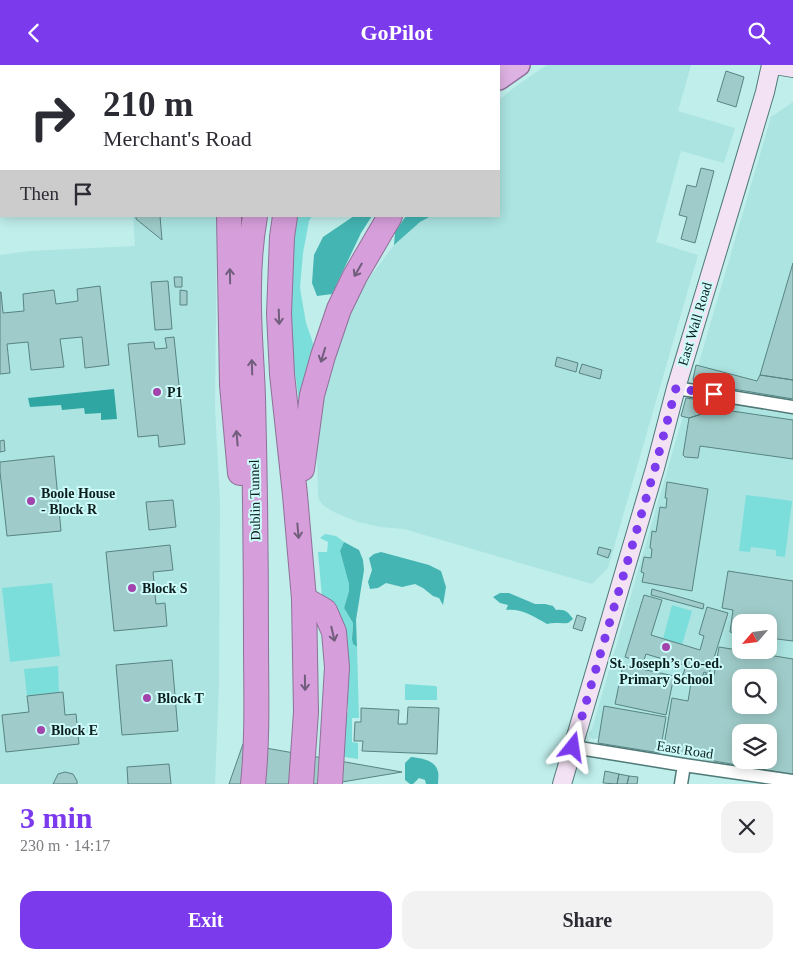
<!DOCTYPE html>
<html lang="en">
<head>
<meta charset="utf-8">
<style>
  :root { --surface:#fff; --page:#f2f2f3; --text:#2b2b33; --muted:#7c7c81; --accent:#7c3aed }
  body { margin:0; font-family:"Times New Roman",serif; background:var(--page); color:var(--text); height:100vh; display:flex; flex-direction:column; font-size:19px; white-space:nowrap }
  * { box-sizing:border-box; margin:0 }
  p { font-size:16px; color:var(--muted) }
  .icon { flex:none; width:28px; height:28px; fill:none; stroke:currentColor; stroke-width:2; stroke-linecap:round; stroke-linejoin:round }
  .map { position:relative; height:719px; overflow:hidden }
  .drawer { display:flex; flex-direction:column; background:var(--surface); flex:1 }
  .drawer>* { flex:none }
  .banner { position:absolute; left:0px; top:0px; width:500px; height:152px; box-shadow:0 2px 12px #0003; background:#fff; color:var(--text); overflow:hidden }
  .needle { width:32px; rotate:242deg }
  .tools { position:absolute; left:732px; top:549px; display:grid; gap:10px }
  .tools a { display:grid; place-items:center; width:45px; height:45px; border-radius:10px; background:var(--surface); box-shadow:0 2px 12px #0003; font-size:25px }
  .pin { position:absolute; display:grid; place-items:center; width:42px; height:42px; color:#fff; margin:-21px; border-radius:10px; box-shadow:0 2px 8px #0006 }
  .me { position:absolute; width:55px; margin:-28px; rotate:15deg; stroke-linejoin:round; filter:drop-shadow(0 0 4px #0008) }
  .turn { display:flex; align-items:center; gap:18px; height:105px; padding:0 20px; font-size:22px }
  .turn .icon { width:65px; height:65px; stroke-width:2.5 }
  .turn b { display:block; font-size:35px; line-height:42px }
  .then { display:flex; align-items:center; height:48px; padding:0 20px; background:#0003; gap:10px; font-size:19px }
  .round { display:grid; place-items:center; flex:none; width:52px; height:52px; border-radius:15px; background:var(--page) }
  .overview { display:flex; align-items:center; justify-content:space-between; height:85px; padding:0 20px }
  h1 { font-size:30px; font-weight:700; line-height:38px; color:var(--accent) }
  .action { display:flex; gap:10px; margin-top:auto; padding:10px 20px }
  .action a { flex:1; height:58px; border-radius:15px; background:var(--accent); color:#fff; font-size:20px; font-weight:700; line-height:58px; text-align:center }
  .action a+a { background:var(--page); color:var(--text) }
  header { display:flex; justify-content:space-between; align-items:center; height:65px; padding:0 20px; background:var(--accent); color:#fff; font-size:22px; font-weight:700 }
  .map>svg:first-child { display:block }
  .built { fill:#abe4e1; fill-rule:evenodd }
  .green { fill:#7bdedb }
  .forest { fill:#44b5b2 }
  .water { fill:#30a6a2 }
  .building { fill:#9fccca; stroke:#588482; fill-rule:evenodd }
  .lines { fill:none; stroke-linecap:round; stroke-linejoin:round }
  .minor-casing { stroke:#4f7a78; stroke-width:15 }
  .tertiary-casing { stroke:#4f7a78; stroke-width:19 }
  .secondary-casing { stroke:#4f7a78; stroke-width:20 }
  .trunk-casing { stroke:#8f7198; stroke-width:24 }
  .motorway-casing { stroke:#8f7198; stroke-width:26 }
  .minor { stroke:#fff; stroke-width:12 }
  .tertiary { stroke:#fff; stroke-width:16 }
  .secondary { stroke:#f3e2f4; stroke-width:18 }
  .trunk { stroke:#deb2e2; stroke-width:21 }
  .motorway { stroke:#d69eda; stroke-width:24 }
  .oneway { stroke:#715e7c }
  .route { stroke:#7c3aed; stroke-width:9; stroke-dasharray:0 16.2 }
  .poi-dot { fill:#a344ac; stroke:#ccfbf9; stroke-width:2 }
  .labels { text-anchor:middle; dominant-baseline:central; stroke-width:4; stroke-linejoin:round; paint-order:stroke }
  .street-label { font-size:14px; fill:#0c1e1d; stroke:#ccfbf9 }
  .poi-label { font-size:14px; font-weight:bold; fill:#0c1e1d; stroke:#ccfbf9; text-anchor:start }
</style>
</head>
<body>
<header><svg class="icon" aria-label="back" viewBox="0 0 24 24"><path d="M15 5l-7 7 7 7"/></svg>GoPilot<svg class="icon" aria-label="search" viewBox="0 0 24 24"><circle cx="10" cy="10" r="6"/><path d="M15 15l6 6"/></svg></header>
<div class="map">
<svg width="793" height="719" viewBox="0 0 793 719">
  <rect width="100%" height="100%" fill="#bfeeeb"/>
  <path class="built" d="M 547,0 L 691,0 L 678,46 L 735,63 L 724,98 L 681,86 L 656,177 L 698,190 L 608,503 L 592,519 L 404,464 L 381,462 L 358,457 L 336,448 L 324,441 L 319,435 L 318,428 L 317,393 L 318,366 L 322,338 L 328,312 L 347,255 L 359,230 L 367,216 L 394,180 L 420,157 L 431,151 L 499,151 L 499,35 L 516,21 Z
    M 793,37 L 793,315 L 760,310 L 758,317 L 698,301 L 771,52 Z
    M 133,151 L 217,151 L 215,342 L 220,438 L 219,615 L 215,719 L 0,719 L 0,190 L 30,186 L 135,181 Z
    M 688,334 L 793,350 L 793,702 L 769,695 L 769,668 L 741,668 L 741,695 L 673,685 L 598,673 L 593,674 L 589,671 L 589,667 L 592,664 ZM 741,558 L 769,558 L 769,585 L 741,585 ZM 741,612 L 769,612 L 769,640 L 741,640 Z"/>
  <path class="green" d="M 296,151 L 312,151 L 309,156 L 303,188 L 300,223 L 306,258 L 312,275 L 315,287 L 300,344 L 290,270 L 288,207 Z
    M 746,430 L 792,436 L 785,492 L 776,491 L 776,485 L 751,482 L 750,487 L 739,486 Z
    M 325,469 L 336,471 L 344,477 L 340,486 L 349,519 L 349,526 L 344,543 L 353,558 L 352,566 L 353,579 L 357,582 L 359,653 L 352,653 L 352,677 L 358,678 L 358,694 L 338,691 L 338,646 L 348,648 L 348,637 L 339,634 L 322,532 L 318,487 L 327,487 L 328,477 L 320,473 Z
    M 52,518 L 60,591 L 10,597 L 2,523 Z
    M 672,540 L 692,546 L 682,580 L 663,574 Z
    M 58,601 L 59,628 L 27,631 L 24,604 Z
    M 405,619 L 435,621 L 437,622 L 437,635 L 405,635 Z"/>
  <path class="forest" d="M 354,151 L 372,151 L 361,168 L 332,229 L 317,231 L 312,218 L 314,190 L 323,172 Z
    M 406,151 L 431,151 L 420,157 L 394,180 L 395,167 Z
    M 344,477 L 359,485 L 363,495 L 364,505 L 356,555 L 357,582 L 353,579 L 352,574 L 353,558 L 344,543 L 349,526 L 349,519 L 340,486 Z
    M 381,487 L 429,500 L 441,506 L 446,522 L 443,540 L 439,533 L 433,531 L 423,523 L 415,519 L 402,522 L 386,518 L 378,523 L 370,524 L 368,517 L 372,505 L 369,493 L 374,489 Z
    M 500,528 L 509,528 L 535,539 L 545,539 L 553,541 L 556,545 C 565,544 568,547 573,554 L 568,558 C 561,559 554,557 547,559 C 535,552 521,543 506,545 L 508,540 L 500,538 L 493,532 Z
    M 411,692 C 420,693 436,695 438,707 C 439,710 438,715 438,719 L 426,719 L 425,715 L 419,713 L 413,719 L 410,719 L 405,715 L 405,698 Z"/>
  <path class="water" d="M 114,324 L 117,354 L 101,355 L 101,348 L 85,349 L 84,343 L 62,345 L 61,340 L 30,342 L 28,333 Z"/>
  <path class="building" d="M 726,6 L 744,12 L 736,42 L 717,36 Z
    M 701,103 L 714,106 L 695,178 L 681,174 L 687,152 L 679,150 L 687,120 L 696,122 Z
    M 136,151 L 160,151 L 162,175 L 136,154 Z
    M 793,198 L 793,315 L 760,310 Z
    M 174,212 L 182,212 L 182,222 L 175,222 Z
    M 168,216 L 172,264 L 155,265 L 151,217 Z
    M 100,221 L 109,300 L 85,303 L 82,272 L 60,274 L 64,302 L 31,305 L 28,277 L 7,279 L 10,308 L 0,309 L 0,227 L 1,227 L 3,248 L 24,246 L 23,229 L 54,225 L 56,239 L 78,236 L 77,224 Z
    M 180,225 L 187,226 L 187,240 L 180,240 Z
    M 174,272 L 185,379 L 159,382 L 158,370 L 138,372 L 128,279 L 154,277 L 155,284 L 167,283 L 165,273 Z
    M 557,292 L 578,298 L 576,307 L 555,301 Z
    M 582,299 L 602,305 L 600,314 L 579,308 Z
    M 696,300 L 757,316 L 760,310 L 793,315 L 793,334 L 709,320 L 694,317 L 693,314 Z
    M 686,333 L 719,338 L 718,344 L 689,353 L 681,351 Z
    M 718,344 L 793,355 L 793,394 L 700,381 L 698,393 L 685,392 L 683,390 L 689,353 Z
    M 4,375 L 5,386 L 0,387 L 0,376 Z
    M 54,391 L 61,466 L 7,471 L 0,407 L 0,397 Z
    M 667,417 L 708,424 L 692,526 L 642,517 L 644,508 L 641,507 L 644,492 L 651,493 L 652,484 L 650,483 L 652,466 L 656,467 L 660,442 L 666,443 L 667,433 L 665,433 Z
    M 173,435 L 176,462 L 149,465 L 146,437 Z
    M 170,480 L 173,505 L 153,507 L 156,539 L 165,538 L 167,561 L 114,566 L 106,487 Z
    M 599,482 L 611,485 L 608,493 L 597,489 Z
    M 728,506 L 793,516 L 793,576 L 769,573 L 769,558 L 741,558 L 741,569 L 730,567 L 733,545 L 722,543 Z
    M 652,524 L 704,539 L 703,544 L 651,530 Z
    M 644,530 L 662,535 L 651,570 L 700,585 L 704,571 L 699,569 L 707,542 L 728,548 L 709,609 L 704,607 L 701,617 L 682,612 L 686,601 L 646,589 L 643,598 L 625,592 Z
    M 577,550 L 586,553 L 582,566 L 573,563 Z
    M 719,582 L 793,594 L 793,710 L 703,694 L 704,693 L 663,686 L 672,633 L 688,636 L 691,618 L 704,620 L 705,609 L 714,610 ZM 741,612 L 769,612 L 769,640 L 741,640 ZM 741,668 L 769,668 L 769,695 L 741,695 Z
    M 172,595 L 178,666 L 122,670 L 116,600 Z
    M 623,600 L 674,611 L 666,650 L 615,639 Z
    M 63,627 L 65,650 L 76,649 L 79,679 L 6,687 L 2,650 L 29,647 L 27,631 Z
    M 604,641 L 666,652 L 660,688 L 598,678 Z
    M 408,642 L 439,643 L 437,689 L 362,686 L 363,676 L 354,676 L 355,657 L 361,657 L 361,643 L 399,645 L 398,659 L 407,659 Z
    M 243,679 L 402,707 L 330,719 L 229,719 Z
    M 169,699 L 171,719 L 128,719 L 127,702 Z
    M 605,706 L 619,709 L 617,719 L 603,718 Z
    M 65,707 L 73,709 L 77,716 L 77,719 L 53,719 L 58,709 Z
    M 619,709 L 629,711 L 627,719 L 617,719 Z
    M 629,711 L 638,712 L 637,719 L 627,719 Z"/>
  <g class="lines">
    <defs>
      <path id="minor" d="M 676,323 L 793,342
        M 573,682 L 684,700 L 793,716
        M 681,719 L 684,700"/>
      <path id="tertiary" d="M 302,0 L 303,1"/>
      <path id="secondary" d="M 775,0 L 793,3
        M 562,719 L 655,403 L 676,323 L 737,121 L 765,27 L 771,0"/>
      <path id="trunk" d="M 499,14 L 519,0"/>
      <path id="motorway" d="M 221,0 L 221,1
        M 334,1 L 335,0
        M 371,1 L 373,0
        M 229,151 L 232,320 L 240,408
        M 285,151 L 282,172 L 279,249 L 282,309 L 295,430 L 304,534 L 306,647 L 301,719
        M 302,404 L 312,330 L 323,291 L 339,244 L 355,211 L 390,151
        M 304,534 L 325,546 L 334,567 L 337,602 L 330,719
        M 253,719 C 258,671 256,623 256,575 C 256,494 255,414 253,333 C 252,296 248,259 249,223 C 249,199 251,175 255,151"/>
    </defs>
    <use href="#minor" class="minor-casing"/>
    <use href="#tertiary" class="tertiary-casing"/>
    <use href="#secondary" class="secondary-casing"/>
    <use href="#trunk" class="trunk-casing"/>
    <use href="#motorway" class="motorway-casing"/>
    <use href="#minor" class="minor"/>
    <use href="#tertiary" class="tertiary"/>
    <use href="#secondary" class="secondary"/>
    <use href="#trunk" class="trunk"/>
    <use href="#motorway" class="motorway"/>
  </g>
  <defs><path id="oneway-shaft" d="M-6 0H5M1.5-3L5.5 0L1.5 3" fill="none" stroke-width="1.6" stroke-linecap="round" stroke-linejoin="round" transform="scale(1.25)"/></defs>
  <g class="oneway">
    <use href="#oneway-shaft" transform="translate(358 205) rotate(120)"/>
    <use href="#oneway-shaft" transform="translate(230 211) rotate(-91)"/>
    <use href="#oneway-shaft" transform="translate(279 252) rotate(88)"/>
    <use href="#oneway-shaft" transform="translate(323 290) rotate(107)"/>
    <use href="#oneway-shaft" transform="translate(252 302) rotate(-92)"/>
    <use href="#oneway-shaft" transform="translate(237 373) rotate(-95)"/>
    <use href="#oneway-shaft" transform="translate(298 466) rotate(85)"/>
    <use href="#oneway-shaft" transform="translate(333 569) rotate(77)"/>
    <use href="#oneway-shaft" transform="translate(305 618) rotate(89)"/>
  </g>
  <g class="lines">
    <path class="route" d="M 573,682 L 655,403 L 676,323 L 714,329"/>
  </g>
  <g class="poi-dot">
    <circle cx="157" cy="327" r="5"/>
    <circle cx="31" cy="436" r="5"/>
    <circle cx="132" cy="523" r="5"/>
    <circle cx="666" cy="582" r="5"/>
    <circle cx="147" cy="633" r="5"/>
    <circle cx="41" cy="665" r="5"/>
  </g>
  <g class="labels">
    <g class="street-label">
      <text transform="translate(695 259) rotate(-73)">East Wall Road</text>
      <text transform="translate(255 435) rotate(-91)">Dublin Tunnel</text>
      <text transform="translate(685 685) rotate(9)">East Road</text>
    </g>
    <g class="poi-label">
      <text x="167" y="327">P1</text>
      <text x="41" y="428">Boole House<tspan x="41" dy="16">- Block R</tspan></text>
      <text x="142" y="523">Block S</text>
      <text x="666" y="598" text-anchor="middle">St. Joseph’s Co-ed.<tspan x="666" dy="16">Primary School</tspan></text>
      <text x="157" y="633">Block T</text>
      <text x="51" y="665">Block E</text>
    </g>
  </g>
</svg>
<div class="tools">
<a><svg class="needle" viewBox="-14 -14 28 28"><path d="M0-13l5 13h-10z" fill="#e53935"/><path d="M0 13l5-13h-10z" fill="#7c7c81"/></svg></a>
<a><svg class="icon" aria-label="search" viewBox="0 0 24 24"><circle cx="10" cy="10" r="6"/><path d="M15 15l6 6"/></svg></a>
<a><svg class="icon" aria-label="layers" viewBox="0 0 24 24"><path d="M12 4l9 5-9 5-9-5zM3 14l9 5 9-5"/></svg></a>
</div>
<div class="pin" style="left:714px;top:329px;background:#d93025"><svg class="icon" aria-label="arrive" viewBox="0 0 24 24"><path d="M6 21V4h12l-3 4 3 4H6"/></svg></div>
<svg class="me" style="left:573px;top:682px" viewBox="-20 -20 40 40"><path d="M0-17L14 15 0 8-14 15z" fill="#7c3aed" stroke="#fff" stroke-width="4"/></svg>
<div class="banner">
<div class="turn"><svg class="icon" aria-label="right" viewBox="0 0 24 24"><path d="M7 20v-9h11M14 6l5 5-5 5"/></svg><div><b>210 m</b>Merchant's Road</div></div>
<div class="then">Then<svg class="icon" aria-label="arrive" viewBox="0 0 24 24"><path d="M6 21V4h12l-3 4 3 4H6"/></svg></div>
</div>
</div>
<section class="drawer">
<div class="overview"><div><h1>3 min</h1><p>230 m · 14:17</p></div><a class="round"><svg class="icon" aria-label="close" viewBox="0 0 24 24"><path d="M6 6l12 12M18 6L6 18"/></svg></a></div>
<div class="action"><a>Exit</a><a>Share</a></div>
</section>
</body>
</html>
